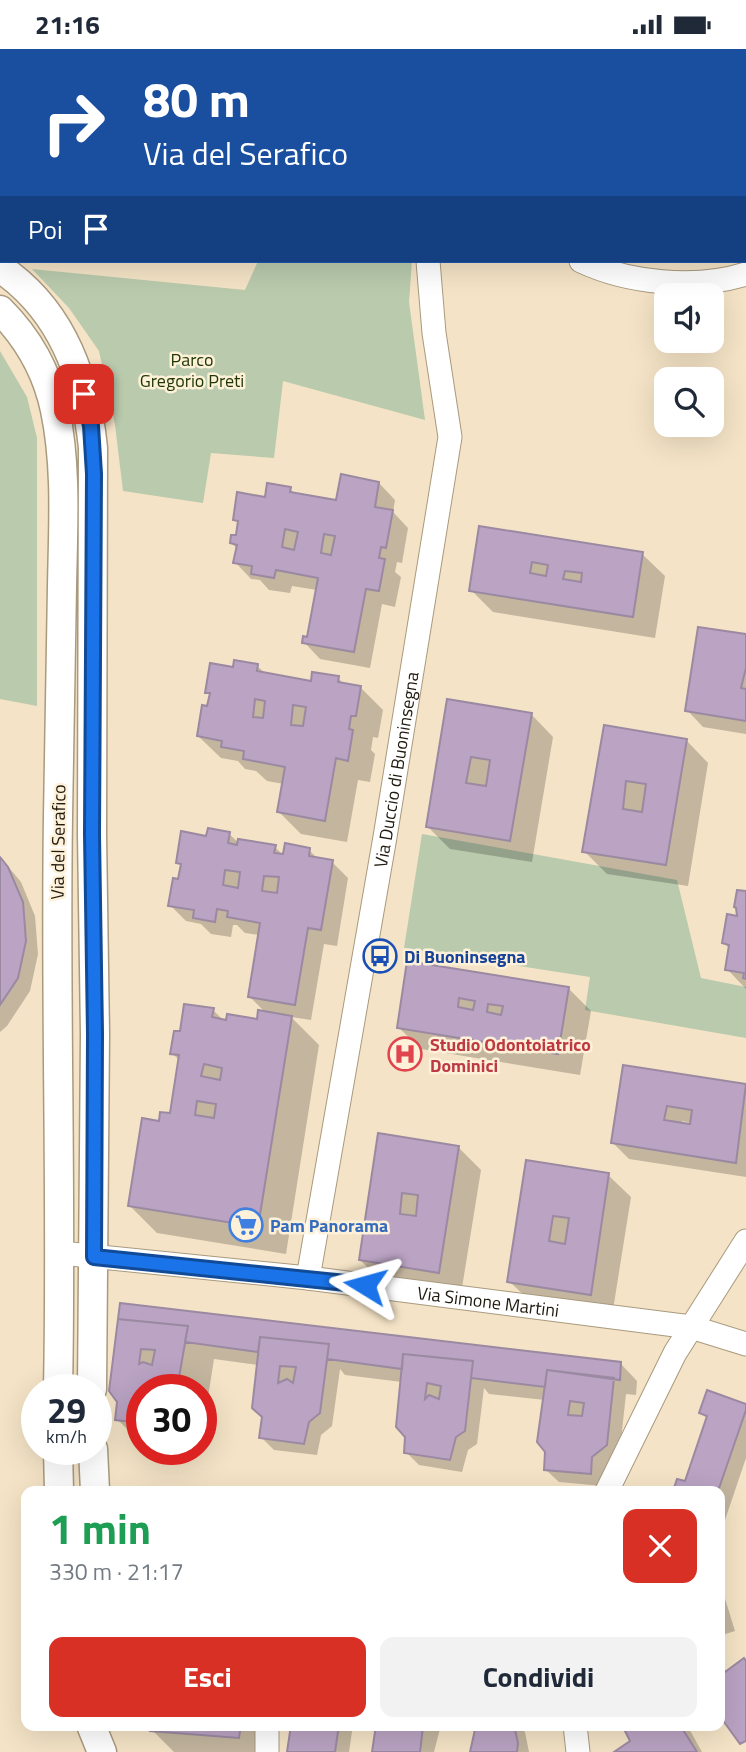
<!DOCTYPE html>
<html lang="it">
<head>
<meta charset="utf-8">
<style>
  :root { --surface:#fff; --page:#f2f2f3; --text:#1f2937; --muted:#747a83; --accent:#d93025 }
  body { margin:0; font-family:"Titillium Web",sans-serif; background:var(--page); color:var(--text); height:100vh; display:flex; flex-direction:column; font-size:26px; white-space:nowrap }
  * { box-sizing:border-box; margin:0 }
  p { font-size:23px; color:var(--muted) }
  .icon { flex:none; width:38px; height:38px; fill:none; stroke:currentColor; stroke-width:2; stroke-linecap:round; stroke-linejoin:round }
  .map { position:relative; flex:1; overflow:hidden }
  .details { position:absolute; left:21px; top:1437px; width:704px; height:245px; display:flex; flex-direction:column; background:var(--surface); border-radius:14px; box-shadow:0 7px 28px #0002 }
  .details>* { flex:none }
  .banner { position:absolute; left:0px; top:0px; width:747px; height:214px; box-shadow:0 7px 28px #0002; background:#1a4fa0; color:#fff; overflow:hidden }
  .controls { position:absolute; left:654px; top:234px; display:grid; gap:14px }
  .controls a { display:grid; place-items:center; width:70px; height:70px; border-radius:14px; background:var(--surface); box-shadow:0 7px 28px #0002; font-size:35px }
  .speed { position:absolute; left:21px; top:1325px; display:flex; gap:14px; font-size:35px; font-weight:700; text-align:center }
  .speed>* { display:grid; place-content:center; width:91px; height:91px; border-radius:50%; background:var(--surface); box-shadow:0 7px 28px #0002; line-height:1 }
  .speed small { font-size:18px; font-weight:400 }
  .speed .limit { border:10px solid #d22; background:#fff; color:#111 }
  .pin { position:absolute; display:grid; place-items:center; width:60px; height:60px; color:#fff; margin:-30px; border-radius:14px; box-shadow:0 4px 10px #0006 }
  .me { position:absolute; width:77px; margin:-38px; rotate:278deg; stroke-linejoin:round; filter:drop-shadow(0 0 5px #0008) }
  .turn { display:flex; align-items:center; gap:24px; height:147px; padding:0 28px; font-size:32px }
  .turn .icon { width:91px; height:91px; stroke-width:2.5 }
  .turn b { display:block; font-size:49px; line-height:60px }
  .then { display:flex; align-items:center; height:66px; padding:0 28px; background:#0003; gap:14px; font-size:26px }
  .round { display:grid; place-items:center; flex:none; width:74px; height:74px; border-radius:14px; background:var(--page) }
  .head { display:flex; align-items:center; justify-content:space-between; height:119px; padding:0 28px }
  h1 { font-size:42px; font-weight:700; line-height:52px; color:#1e9e55 }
  .button { display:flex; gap:14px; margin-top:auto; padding:14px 28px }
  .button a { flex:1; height:80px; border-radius:14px; background:var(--accent); color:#fff; font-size:28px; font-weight:700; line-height:80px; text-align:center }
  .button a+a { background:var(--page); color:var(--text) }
  .status { display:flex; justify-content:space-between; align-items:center; height:49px; padding:0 35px; background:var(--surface); direction:ltr }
  .status svg { height:19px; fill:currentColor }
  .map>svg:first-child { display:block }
  .green { fill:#b9caad }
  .shadow { fill:#0003; fill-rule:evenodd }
  .building { fill:#baa3c3; stroke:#9b89a2; stroke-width:2; fill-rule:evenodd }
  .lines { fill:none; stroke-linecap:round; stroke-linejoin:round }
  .minor-casing { stroke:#a99a7e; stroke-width:25 }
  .tertiary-casing { stroke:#a99a7e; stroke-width:31 }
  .minor { stroke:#fff; stroke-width:23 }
  .tertiary { stroke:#fff; stroke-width:28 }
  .route-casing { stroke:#114b97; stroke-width:18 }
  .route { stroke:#1a73e8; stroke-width:12 }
  .labels { text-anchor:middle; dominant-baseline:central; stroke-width:5; stroke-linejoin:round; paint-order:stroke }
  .park-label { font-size:18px; fill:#1e3702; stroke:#fef1d9 }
  .street-label { font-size:18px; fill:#201a0f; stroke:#fef1d9 }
  .transit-label { font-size:18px; font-weight:bold; fill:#164399; stroke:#fef1d9; text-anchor:start }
  .health-label { font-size:18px; font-weight:bold; fill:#be3a42; stroke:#fef1d9; text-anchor:start }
  .shop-label { font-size:18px; font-weight:bold; fill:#366cbe; stroke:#fef1d9; text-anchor:start }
</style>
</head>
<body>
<div class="status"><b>21:16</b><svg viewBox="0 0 49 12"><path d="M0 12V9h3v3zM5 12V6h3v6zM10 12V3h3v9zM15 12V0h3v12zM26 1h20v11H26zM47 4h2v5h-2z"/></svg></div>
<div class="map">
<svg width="746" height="1703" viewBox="0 0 746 1703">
  <rect width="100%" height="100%" fill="#f4e3c6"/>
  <path class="green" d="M 258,212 L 412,212 L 409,253 L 425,371 L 283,332 L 274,409 L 211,404 L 203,454 L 123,442 L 115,376 L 99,302 L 69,259 L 32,220 L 245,241 Z
    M 0,302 L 27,348 L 37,389 L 37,657 L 0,650 Z
    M 422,785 L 677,831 L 701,929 L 746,938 L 746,989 L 585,961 L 590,928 L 404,899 Z"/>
  <path class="shadow" d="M 621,0 L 703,0 L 619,2 Z
    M 0,24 L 2,24 L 2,85 L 0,85 Z
    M 379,434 L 395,451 L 393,463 L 408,479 L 402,514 L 397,513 L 395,523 L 401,528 L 395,558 L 382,555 L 370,619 L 320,610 L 304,593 L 309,590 L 317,541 L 292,537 L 290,544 L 269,541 L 260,531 L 251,530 L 235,513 L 237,500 L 232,494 L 237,488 L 240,475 L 234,470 L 266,450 L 290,440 L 296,446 L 337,454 Z
    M 480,479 L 642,505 L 665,527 L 655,589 L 493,563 L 471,541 Z
    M 746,587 L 746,685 L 703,678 L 687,661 Z
    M 257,617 L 266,625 L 312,634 L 338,629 L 345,636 L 361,639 L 383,661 L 378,689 L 373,688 L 371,701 L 375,705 L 370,733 L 358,731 L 347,793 L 301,785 L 279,763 L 284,735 L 267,732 L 256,722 L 245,720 L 238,712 L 221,709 L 198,687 L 209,659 L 211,647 L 207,643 L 234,620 Z
    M 449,652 L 531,665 L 553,688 L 532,813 L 450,800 L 428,778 Z
    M 605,678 L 686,691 L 708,714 L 688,837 L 607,825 L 584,802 Z
    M 229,785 L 239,794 L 275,798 L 284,807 L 309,801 L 319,811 L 332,813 L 348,829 L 337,897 L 324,895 L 311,971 L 291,968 L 319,996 L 286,1205 L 157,1184 L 129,1156 L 160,1074 L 171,1066 L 180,1012 L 172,1004 L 181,984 L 213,961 L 224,972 L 258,972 L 267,965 L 249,947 L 260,886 L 245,884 L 237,876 L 233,876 L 231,888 L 211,885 L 201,875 L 186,872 L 170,856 L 180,832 L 182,818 L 178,814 L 208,789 Z
    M 0,808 L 21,833 L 35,867 L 38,905 L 30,942 L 7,977 L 0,983 Z
    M 746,844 L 746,940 L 727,920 L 730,900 L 724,894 L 739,869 Z
    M 409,914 L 568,939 L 591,962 L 580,1026 L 421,1000 L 398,978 Z
    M 624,1018 L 746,1037 L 746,1128 L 629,1110 L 613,1094 ZM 682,1072 L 692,1074 L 692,1077 L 682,1076 Z
    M 380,1086 L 458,1098 L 481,1121 L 461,1245 L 383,1233 L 360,1211 Z
    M 528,1113 L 608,1126 L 631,1148 L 612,1267 L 532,1254 L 509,1232 Z
    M 121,1256 L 621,1315 L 637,1332 L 636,1346 L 626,1345 L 619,1409 L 604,1421 L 603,1437 L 559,1433 L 546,1421 L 545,1351 L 489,1345 L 484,1339 L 477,1395 L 468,1401 L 462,1423 L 419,1416 L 406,1403 L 407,1387 L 402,1333 L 345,1326 L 340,1320 L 332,1377 L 321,1386 L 317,1406 L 274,1401 L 261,1388 L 263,1368 L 258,1316 L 214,1310 L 203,1380 L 201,1381 L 201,1340 L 142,1340 L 142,1395 L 117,1370 Z
    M 746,1356 L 746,1409 L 725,1471 L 719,1469 L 719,1442 L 675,1442 L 686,1435 L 708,1371 L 701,1363 Z
    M 159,1400 L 191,1400 L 191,1404 Z
    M 719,1530 L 735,1582 L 719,1587 Z
    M 152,1676 L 264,1676 L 262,1703 L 174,1703 L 152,1681 Z
    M 293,1676 L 353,1676 L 349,1703 L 289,1703 Z
    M 377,1676 L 441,1676 L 434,1703 L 374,1703 Z
    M 478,1676 L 518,1676 L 525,1683 L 529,1703 L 472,1703 Z
    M 624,1676 L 687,1676 L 702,1703 L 617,1703 L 632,1693 Z"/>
  <path class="building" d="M 14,0 L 120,0 L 130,2 L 16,2 Z
    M 520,0 L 573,0 L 575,2 L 518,2 Z
    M 618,0 L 675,0 L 677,2 L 617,2 Z
    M 341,425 L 379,433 L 375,458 L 393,461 L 386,499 L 381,498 L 379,509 L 385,510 L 379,542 L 366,540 L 354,603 L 302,594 L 303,587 L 307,588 L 318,529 L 276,521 L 274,529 L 251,525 L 252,517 L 233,514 L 237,496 L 230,494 L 231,486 L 236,486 L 238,472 L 233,471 L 237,443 L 265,448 L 267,434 L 291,438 L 290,443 L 336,451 ZM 285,480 L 298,483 L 294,501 L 282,498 ZM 324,485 L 335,487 L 331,506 L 321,504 Z
    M 479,477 L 643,503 L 633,568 L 469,542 ZM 532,513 L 548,516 L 546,527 L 530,524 ZM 565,522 L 582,524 L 581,533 L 563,530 Z
    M 698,578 L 746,585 L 746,619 L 741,639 L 746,640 L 746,672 L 685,662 Z
    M 234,611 L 258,615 L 257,622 L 311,632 L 312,623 L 339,627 L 338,633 L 361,637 L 356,667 L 351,667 L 349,680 L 353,681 L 348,712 L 336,709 L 325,772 L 277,763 L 285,718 L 243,710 L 244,702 L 221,698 L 222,692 L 197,687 L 202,656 L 207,657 L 210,644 L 205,644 L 210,614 L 233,618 ZM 255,650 L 265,652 L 263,669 L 253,668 ZM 293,656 L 306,658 L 303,677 L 291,676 Z
    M 447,650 L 532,664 L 510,792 L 426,778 ZM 471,708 L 490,711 L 486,737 L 466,734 Z
    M 604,676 L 687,690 L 666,816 L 582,803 ZM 626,732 L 646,735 L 642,763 L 623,760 Z
    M 208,779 L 230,783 L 228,794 L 237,796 L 238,790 L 276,796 L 274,804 L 283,805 L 285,794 L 310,799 L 309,807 L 333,811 L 321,881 L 308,879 L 295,956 L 248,948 L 260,874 L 227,868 L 228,862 L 217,860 L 215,873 L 193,869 L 194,861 L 168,857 L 173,829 L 178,830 L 181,815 L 176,814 L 181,782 L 206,787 ZM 225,821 L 240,823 L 238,839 L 223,836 ZM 264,827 L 279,828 L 277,844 L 262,842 Z
    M 0,808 L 8,818 L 23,853 L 26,892 L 18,929 L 0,956 Z
    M 737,841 L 746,842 L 746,930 L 743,929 L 744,924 L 725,921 L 729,896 L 722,894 L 727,865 L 737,867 L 736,859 L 734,858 Z
    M 407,912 L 569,938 L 558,1005 L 397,979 ZM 459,949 L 475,952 L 473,961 L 458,958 ZM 488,955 L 503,957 L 501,966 L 487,963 Z
    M 184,955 L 214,959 L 212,968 L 226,971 L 227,965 L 257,970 L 258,961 L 292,967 L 258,1178 L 128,1157 L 142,1069 L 159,1072 L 160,1063 L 170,1064 L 179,1006 L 170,1005 L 174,982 L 180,982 ZM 204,1015 L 222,1019 L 220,1031 L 201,1027 ZM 197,1052 L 216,1055 L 214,1069 L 195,1066 Z
    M 623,1016 L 746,1035 L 736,1114 L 611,1094 ZM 667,1057 L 692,1061 L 690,1075 L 664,1071 Z
    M 378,1084 L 459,1097 L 439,1224 L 359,1211 ZM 402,1144 L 418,1146 L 416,1167 L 400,1165 Z
    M 526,1111 L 609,1124 L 591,1246 L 507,1233 ZM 553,1167 L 569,1169 L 565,1195 L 549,1192 Z
    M 120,1254 L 621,1313 L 620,1331 L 547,1321 L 545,1338 L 471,1329 L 473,1312 L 403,1305 L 402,1320 L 327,1310 L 329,1295 L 260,1288 L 258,1303 L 185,1293 L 188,1277 L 118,1270 Z
    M 118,1270 L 188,1277 L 177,1340 L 142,1340 L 142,1374 L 115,1371 L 117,1353 L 109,1342 ZM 141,1300 L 155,1301 L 152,1316 L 143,1313 L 139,1315 Z
    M 260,1288 L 329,1295 L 320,1364 L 309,1373 L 304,1395 L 259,1389 L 262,1368 L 252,1359 ZM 280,1317 L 296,1318 L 293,1334 L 287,1330 L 278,1334 Z
    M 403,1305 L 473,1312 L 465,1382 L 456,1388 L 450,1411 L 404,1404 L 405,1388 L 396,1378 ZM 427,1334 L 441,1337 L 439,1350 L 429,1346 L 425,1350 Z
    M 547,1321 L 614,1329 L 607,1396 L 592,1408 L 591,1425 L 544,1421 L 545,1403 L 537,1393 ZM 570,1352 L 584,1354 L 582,1367 L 568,1366 Z
    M 707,1341 L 746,1355 L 746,1361 L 718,1442 L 673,1442 L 677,1430 L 685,1432 L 707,1367 L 699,1364 Z
    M 744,1609 L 746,1612 L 746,1692 L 740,1695 L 719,1666 L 719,1619 L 722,1617 L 725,1623 Z
    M 150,1676 L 241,1676 L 239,1689 L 150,1682 Z
    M 291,1676 L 339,1676 L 335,1703 L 287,1703 Z
    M 376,1676 L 427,1676 L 423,1678 L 420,1703 L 372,1703 Z
    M 476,1676 L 514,1676 L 518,1694 L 517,1703 L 470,1703 Z
    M 622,1676 L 680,1676 L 697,1703 L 614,1703 L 630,1692 Z"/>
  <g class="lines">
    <defs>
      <g id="minor">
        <path d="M 434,2 L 434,0"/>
        <path d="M 581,212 C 628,234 695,241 746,225"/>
        <path id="s1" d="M 61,1204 L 308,1229 L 691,1278 L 746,1295"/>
        <path id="s2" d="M 308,1229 L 385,788 L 450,388 L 434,284 L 428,212"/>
        <path d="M 607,1442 L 675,1304 L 746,1192"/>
        <path d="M 267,1676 L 267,1703"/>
        <path d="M 575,1676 L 578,1703"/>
      </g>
      <path id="tertiary" d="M 0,219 C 61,260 86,328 93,399 L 92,785 L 95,985 L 92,1340
        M 0,261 C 28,289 47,323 55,361 C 67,418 63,479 62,537 C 60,614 60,691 58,768 C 55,959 62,1150 58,1340
        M 58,1400 L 59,1442
        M 93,1400 L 95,1442
        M 91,1676 L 102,1703"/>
    </defs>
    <use href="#minor" class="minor-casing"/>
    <use href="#tertiary" class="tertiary-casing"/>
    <use href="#minor" class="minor"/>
    <use href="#tertiary" class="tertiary"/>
  </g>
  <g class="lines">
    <defs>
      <path id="route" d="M 84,345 L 91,377 L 94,425 L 92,785 L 95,985 L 94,1208 L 365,1236"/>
    </defs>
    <use href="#route" class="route-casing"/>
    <use href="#route" class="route"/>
  </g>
  <defs>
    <symbol id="bus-ring" viewBox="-11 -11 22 22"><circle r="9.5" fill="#fef1d9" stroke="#1a4fb4" stroke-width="1.5"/><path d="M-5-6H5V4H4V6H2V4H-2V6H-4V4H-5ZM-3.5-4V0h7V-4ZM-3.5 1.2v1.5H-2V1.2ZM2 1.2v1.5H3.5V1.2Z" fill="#1a4fb4"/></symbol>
    <symbol id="hospital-ring" viewBox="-11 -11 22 22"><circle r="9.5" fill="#fef1d9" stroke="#e0444e" stroke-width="1.5"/><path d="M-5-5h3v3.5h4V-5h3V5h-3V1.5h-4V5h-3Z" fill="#e0444e"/></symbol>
    <symbol id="supermarket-ring" viewBox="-11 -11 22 22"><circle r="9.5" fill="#fef1d9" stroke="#3f7fe0" stroke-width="1.5"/><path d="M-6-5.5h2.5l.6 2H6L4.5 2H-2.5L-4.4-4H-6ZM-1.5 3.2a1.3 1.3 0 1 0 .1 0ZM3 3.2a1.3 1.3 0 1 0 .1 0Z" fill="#3f7fe0"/></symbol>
  </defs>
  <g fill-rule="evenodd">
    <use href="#bus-ring" x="361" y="888" width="38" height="38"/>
    <use href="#hospital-ring" x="386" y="986" width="38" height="38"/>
    <use href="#supermarket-ring" x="227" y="1157" width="38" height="38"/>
  </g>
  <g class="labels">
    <g class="park-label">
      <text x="192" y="310">Parco<tspan x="192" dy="21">Gregorio Preti</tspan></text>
    </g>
    <g class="street-label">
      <text stroke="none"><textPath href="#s2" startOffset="516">Via Duccio di Buoninsegna</textPath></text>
      <text transform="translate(58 793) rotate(-89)">Via del Serafico</text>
      <text stroke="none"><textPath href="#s1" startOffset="430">Via Simone Martini</textPath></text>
    </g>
    <g class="transit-label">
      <text x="404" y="907">Di Buoninsegna</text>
    </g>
    <g class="health-label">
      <text x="430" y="995">Studio Odontoiatrico<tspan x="430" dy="21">Dominici</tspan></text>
    </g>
    <g class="shop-label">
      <text x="270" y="1176">Pam Panorama</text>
    </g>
  </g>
</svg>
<div class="controls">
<a><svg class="icon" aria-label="sound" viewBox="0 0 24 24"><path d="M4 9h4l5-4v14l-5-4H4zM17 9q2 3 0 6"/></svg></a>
<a><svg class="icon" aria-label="search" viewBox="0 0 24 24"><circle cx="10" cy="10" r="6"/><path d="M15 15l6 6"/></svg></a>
</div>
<div class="speed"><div>29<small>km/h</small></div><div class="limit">30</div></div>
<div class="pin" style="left:84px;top:345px;background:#d93025"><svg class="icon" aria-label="arrive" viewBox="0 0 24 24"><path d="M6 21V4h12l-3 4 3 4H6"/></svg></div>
<svg class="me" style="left:365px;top:1236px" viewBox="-20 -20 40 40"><path d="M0-17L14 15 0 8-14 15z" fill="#1a73e8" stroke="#fff" stroke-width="4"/></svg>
<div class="banner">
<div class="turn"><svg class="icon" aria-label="right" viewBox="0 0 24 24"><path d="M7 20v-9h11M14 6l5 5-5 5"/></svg><div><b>80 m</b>Via del Serafico</div></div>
<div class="then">Poi<svg class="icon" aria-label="arrive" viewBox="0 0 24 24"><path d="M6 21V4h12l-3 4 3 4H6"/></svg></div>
</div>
<section class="details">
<div class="head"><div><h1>1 min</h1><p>330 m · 21:17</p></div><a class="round" style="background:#d93025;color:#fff"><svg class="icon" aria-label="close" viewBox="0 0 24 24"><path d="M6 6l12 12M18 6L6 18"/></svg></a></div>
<div class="button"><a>Esci</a><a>Condividi</a></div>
</section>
</div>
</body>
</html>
